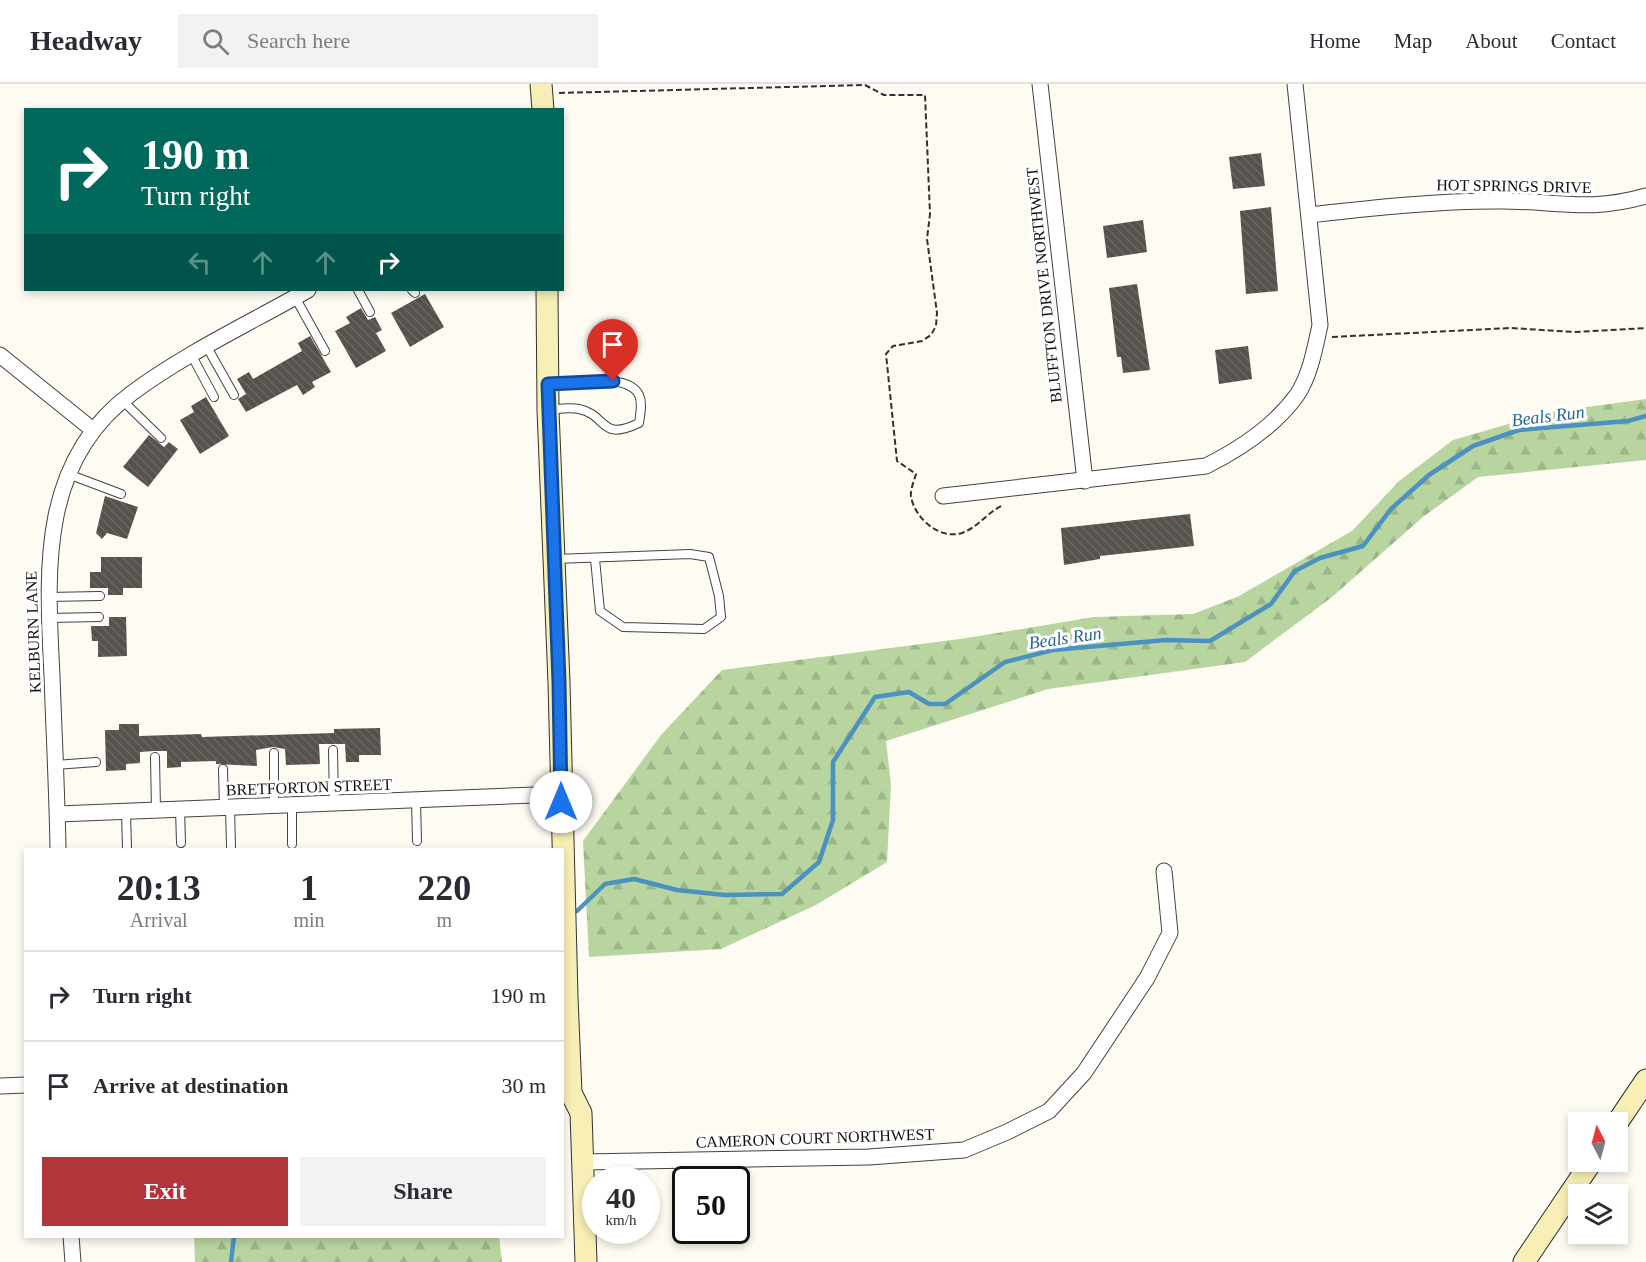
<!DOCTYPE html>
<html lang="en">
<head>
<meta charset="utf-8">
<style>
  :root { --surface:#fff; --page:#f2f2f3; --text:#2b2b33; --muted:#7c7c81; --line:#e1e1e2; --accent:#b2353c }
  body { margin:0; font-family:Georgia,serif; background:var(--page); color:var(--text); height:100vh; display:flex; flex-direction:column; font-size:22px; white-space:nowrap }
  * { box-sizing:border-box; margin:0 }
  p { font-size:20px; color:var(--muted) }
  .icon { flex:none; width:33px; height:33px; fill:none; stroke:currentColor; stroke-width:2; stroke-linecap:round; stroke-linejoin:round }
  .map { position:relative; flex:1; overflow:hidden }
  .side { position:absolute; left:24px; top:764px; width:540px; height:390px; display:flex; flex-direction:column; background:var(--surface); border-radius:0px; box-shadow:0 3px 9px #0003 }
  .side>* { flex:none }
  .guide { position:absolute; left:24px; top:24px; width:540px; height:183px; border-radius:0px; box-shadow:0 3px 9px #0003; background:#00695c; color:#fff; overflow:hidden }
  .needle { width:39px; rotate:354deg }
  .fabs { position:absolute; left:1568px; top:1028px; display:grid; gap:12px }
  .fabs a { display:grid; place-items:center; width:60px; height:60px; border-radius:0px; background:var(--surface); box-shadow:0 3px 9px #0003; font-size:30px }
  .speed { position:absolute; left:582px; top:1082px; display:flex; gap:12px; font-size:30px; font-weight:700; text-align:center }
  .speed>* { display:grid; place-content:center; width:78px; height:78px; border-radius:50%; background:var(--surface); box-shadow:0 3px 9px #0003; line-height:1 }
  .speed small { font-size:15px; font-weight:400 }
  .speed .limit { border:3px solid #111; border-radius:9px; background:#fff; color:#111 }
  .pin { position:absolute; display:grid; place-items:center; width:51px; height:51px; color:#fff; margin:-62px -26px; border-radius:50% 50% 50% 0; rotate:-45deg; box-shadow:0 0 6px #0007 }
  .pin .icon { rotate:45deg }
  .me { position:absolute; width:66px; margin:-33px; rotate:0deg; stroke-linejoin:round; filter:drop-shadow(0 0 4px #0008) }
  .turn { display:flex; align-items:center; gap:21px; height:126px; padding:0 18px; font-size:27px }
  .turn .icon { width:78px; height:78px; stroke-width:2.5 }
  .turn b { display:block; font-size:42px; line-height:51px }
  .lanes { display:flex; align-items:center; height:57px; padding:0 18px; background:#0003; justify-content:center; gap:30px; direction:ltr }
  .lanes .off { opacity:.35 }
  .eta { display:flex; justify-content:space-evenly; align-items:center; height:102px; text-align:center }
  .eta b { font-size:36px; font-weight:800; line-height:42px }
  .action { display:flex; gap:12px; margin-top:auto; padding:12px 18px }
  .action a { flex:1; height:69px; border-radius:0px; background:var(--accent); color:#fff; font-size:24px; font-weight:800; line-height:69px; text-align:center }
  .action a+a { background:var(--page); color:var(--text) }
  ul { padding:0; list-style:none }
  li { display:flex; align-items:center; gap:18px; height:90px; padding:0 18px; border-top:2px solid var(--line) }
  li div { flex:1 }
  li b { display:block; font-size:22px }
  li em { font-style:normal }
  header { display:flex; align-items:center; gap:36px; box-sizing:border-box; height:84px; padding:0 30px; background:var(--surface); border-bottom:2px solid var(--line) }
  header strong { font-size:28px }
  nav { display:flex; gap:33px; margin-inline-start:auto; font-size:21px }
  .search { width:420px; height:54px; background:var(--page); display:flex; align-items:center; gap:15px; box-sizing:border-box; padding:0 21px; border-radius:0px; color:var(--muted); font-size:22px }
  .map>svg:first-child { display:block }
  .forest { fill:url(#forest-firs) }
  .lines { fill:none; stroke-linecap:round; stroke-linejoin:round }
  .stream { stroke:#4b92c0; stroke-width:4.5 }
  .building { fill:url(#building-back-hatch) }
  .lane-casing { stroke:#424242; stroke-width:10 }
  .street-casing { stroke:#424242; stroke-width:17 }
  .secondary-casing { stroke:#313131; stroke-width:23 }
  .path { stroke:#313131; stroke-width:2; stroke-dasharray:6 3; stroke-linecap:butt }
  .lane { stroke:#fff; stroke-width:8 }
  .street { stroke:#fff; stroke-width:15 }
  .secondary { stroke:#f7efb5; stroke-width:21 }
  .route-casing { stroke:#114b97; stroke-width:15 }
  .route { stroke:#1a73e8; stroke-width:10 }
  .labels { text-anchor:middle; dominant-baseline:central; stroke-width:6; stroke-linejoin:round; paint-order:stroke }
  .street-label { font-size:16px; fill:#0f0f0f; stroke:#fff }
  .water-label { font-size:18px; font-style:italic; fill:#256595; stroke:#fff }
</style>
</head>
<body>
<header>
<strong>Headway</strong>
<div class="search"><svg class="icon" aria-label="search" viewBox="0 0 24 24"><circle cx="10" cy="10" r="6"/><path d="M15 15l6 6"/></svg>Search here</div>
<nav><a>Home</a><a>Map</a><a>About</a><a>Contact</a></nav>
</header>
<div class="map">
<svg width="1646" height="1178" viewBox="0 0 1646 1178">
  <defs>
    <pattern id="forest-firs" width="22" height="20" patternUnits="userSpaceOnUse" patternTransform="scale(1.5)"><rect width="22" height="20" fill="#b8d5a0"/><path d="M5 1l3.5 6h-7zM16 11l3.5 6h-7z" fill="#9db689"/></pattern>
    <pattern id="building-back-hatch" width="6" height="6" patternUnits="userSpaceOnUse" patternTransform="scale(1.5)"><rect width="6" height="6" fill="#57514d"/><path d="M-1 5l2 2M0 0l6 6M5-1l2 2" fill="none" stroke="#6a6562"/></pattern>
  </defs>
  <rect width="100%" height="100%" fill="#fefbf3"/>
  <path class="forest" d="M 1646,315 L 1646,376 L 1478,393 L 1423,433 L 1332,513 L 1245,578 L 1048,605 L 886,657 L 891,700 L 887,778 L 816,821 L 721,865 L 589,873 L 583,757 L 661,651 L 722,586 L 967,554 L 1094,533 L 1193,530 L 1237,513 L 1352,447 L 1399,397 L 1453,356 L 1550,328 Z
    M 194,1152 L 499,1152 L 502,1178 L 195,1178 Z"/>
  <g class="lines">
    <path class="stream" d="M 577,827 L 605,800 L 634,795 L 677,806 L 725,811 L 782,810 L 819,778 L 833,736 L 833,678 L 875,613 L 909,608 L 929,620 L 945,620 L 1005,578 L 1053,566 L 1166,556 L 1210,557 L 1271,520 L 1295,487 L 1320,474 L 1363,462 L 1391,425 L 1429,391 L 1473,362 L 1519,346 L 1628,337 L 1646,332
      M 231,1178 L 234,1152"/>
  </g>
  <path class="building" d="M 1261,69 L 1265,102 L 1233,105 L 1229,73 Z
    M 1271,123 L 1278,207 L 1246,210 L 1240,127 Z
    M 1143,136 L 1147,168 L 1107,174 L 1103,142 Z
    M 1137,200 L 1150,286 L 1123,289 L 1121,273 L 1117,273 L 1109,204 Z
    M 425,210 L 444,243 L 410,263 L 391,229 Z
    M 361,224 L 368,236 L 375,233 L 382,246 L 376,249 L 386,267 L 356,284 L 335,247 L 350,239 L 346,233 Z
    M 310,252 L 331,288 L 312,298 L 315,303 L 303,311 L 297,301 L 246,328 L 238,315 L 246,310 L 237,295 L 249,288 L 253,295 L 302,267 L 298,259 Z
    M 1248,262 L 1252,295 L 1219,300 L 1215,266 Z
    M 206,313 L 229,352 L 200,370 L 180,336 L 194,328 L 191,322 Z
    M 149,351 L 164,363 L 169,358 L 178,365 L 148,403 L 123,383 Z
    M 105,412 L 138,423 L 127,455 L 107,449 L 102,455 L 96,449 Z
    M 1190,430 L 1194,462 L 1100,472 L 1100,475 L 1064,481 L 1061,444 Z
    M 101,473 L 142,473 L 142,504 L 123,504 L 123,511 L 108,511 L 108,504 L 90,504 L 90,488 L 101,488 Z
    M 109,533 L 126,533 L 127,572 L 98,573 L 98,557 L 92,557 L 91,542 L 109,542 Z
    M 119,640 L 139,640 L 139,652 L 201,650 L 202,653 L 334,649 L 334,645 L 380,644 L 381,671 L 359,671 L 359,678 L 346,678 L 345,660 L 319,660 L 320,680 L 286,681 L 285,665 L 273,663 L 256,666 L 257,682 L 216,680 L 216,677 L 181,678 L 181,683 L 167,684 L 167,667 L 154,667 L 140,668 L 140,679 L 126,680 L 126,686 L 106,687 L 105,646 L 119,646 Z"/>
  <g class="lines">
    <defs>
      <path id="lane" d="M 358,206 L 370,228
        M 412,206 L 415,209
        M 295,213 L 325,267
        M 207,263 L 234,311
        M 192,272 L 214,313
        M 549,300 C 571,299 628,288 639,311 C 643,319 640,331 639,339 C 599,358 608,331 579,325 C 570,323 558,325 549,326
        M 123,317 L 161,354
        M 68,390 L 121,410
        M 555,475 L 690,470 L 709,473 L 719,512 L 721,533 L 704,545 L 623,543 L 600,527 L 595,475
        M 48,513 L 100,512
        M 49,534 L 99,533
        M 333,666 L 334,720
        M 155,673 L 156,726
        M 55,681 L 96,678
        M 223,685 L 224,724
        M 416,717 L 417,757
        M 274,722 L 274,669
        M 230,723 L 231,763
        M 180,725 L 181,759
        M 126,728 L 127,764
        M 292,760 L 292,721"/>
      <path id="street" d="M 1040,0 L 1085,397
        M 1309,131 C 1372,124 1434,117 1496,117 C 1553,116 1588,129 1646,112
        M 0,271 L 93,346
        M 943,412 L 1206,382 C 1240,365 1274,343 1297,311 C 1310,292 1315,264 1320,241 L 1295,0
        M 58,730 L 561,710
        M 58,765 C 57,707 54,650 52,592 C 47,489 38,378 132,309 C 186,269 250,239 308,206
        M 0,1002 L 26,1001
        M 583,1078 L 869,1073 L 964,1066 L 1007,1048 L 1049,1027 L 1084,989 L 1147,894 L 1170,849 L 1164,787
        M 71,1152 L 73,1178"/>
      <path id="secondary" d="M 541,0 L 543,26
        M 547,206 L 548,326 L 559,599 L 567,913 L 571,1009 L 581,1029 L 586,1178
        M 1617,1039 L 1646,996
        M 1524,1178 L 1592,1077"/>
    </defs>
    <use href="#lane" class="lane-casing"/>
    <use href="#street" class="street-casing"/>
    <use href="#secondary" class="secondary-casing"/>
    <path class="path" d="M 559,9 L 865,1 L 884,11 L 925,11 L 930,130 L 927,155 L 937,229 L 936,242 L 931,251 L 922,257 L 893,262 L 886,270 L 897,377 L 916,390 C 914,397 910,406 911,413 C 915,434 939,456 962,449 C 979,443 988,427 1004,421
      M 1332,253 L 1511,244 L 1574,248 L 1646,244"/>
    <use href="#lane" class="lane"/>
    <use href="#street" class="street"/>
    <use href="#secondary" class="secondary"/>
  </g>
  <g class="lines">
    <defs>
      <path id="route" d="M 561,718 L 559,598 L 548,300 L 613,297"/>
    </defs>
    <use href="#route" class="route-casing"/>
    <use href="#route" class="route"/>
  </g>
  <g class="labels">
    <g class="street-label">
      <text transform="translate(1514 102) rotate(1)">HOT SPRINGS DRIVE</text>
      <text transform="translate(1044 201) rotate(-96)">BLUFFTON DRIVE NORTHWEST</text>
      <text transform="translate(33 548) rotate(-92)">KELBURN LANE</text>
      <text transform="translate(309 703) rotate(-2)">BRETFORTON STREET</text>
      <text transform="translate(815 1054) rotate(-2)">CAMERON COURT NORTHWEST</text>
    </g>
    <g class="water-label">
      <text transform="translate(1548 332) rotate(-7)">Beals Run</text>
      <text transform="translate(1065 554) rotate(-8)">Beals Run</text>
    </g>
  </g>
</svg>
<div class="fabs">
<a><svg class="needle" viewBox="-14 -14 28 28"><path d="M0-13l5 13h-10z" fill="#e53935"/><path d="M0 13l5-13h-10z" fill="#7c7c81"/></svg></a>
<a><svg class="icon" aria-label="layers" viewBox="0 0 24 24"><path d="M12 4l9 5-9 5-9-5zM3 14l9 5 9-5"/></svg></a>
</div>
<div class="speed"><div>40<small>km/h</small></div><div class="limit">50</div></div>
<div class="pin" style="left:613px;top:297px;background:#d93025"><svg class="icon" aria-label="arrive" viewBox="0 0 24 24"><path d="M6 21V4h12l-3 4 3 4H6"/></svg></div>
<svg class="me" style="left:561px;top:718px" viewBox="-20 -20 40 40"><circle r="19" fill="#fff"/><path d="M0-13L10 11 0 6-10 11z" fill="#1a73e8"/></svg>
<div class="guide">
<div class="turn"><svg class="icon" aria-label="right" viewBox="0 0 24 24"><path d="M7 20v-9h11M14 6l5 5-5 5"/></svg><div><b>190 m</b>Turn right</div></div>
<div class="lanes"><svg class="icon off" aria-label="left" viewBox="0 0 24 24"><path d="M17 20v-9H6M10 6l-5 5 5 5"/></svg><svg class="icon off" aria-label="ahead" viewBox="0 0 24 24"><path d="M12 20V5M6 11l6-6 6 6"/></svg><svg class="icon off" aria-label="ahead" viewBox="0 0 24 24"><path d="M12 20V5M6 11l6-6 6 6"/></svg><svg class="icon" aria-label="right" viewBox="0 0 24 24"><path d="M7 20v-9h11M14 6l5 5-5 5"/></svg></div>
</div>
<section class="side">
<div class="eta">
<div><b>20:13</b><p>Arrival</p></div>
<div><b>1</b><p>min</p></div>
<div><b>220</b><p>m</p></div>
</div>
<ul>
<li><svg class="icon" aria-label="right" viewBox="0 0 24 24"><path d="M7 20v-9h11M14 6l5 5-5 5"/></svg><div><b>Turn right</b></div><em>190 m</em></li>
<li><svg class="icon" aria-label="arrive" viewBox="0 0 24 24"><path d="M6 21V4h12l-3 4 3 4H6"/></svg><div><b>Arrive at destination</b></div><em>30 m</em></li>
</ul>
<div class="action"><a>Exit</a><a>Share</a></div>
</section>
</div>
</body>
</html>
